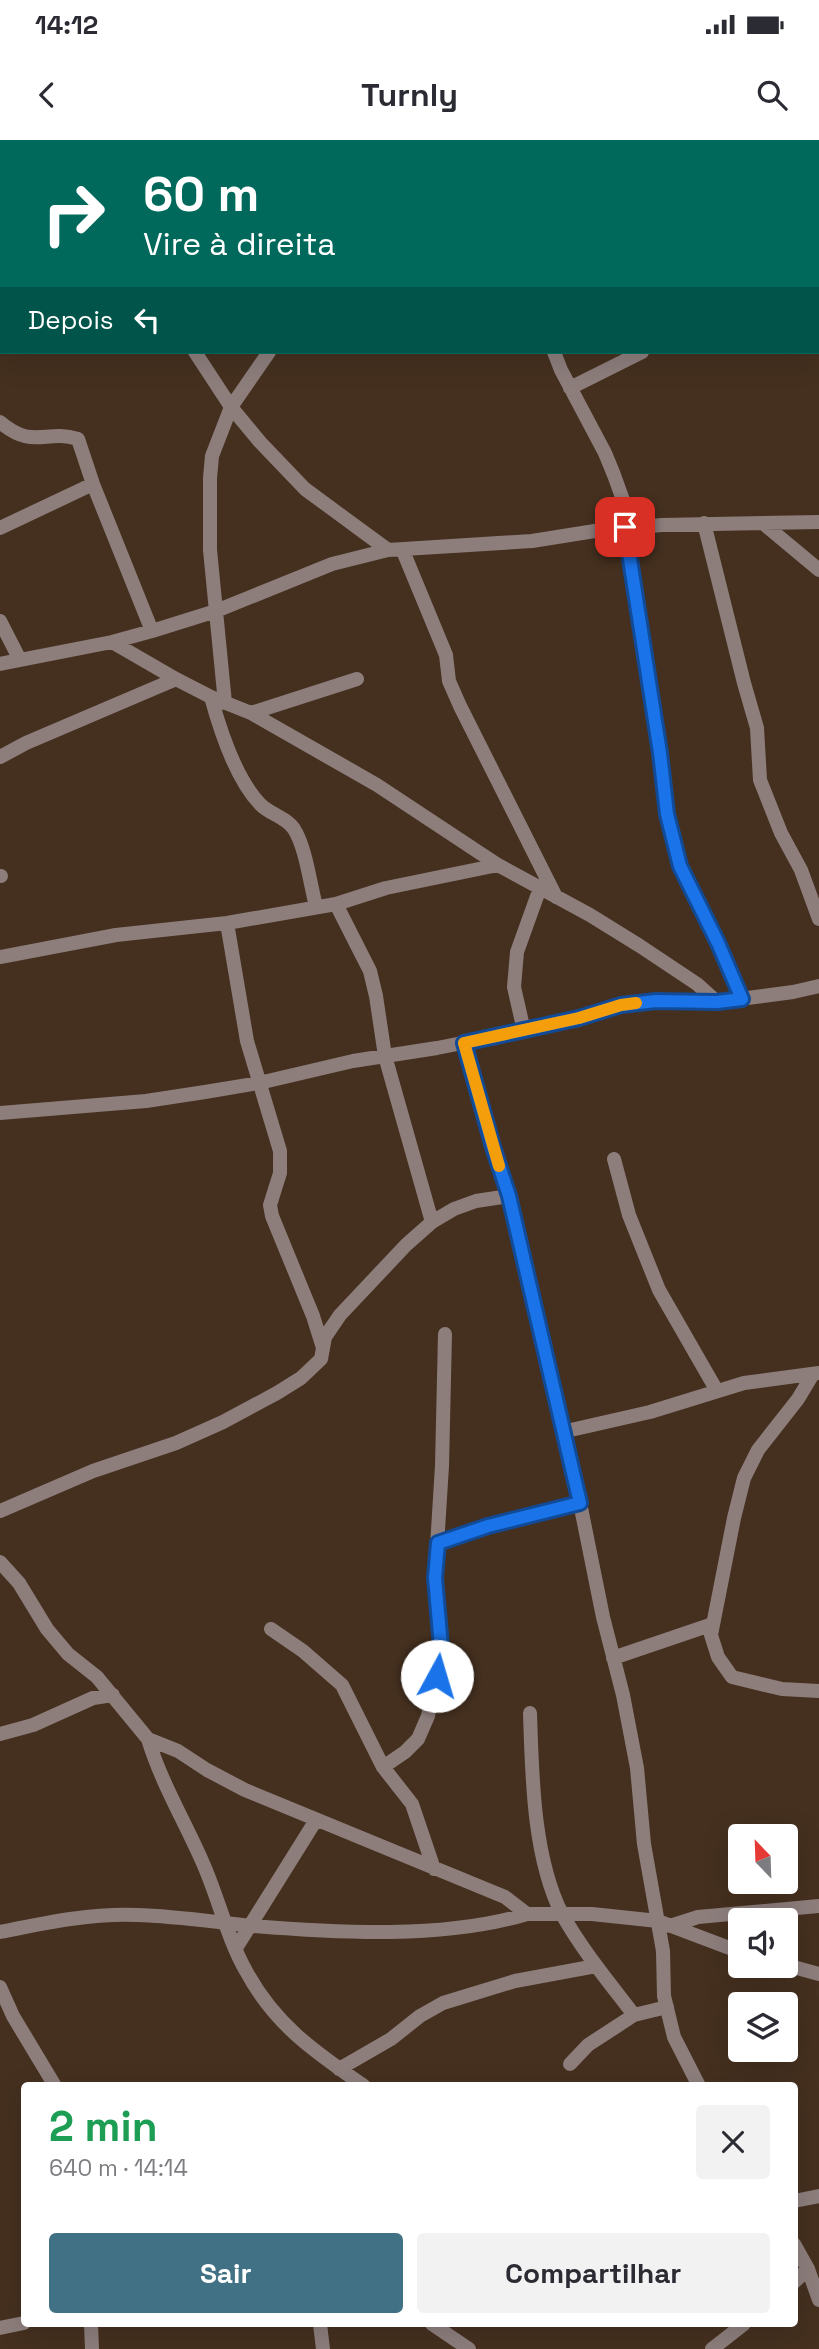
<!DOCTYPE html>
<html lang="pt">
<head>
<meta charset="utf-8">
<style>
  :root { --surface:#fff; --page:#f2f2f3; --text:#2b2b33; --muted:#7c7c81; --accent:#417184 }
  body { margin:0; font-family:"Space Grotesk",sans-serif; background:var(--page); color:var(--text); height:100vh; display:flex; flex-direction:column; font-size:26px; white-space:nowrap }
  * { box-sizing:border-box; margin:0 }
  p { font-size:23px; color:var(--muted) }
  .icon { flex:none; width:38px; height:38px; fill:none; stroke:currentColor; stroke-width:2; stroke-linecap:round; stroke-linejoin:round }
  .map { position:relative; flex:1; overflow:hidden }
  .side { position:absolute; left:21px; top:1942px; width:777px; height:245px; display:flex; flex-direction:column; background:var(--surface); border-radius:7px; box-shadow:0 7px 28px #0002 }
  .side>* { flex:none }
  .guide { position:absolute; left:0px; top:0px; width:819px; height:214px; box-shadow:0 7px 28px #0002; background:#00695c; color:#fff; overflow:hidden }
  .needle { width:46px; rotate:337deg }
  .buttons { position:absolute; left:728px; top:1684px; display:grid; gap:14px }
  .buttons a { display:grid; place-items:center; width:70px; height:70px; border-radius:7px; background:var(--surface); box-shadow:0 7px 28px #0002; font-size:35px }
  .pin { position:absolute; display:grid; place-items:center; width:60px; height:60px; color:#fff; margin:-30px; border-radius:14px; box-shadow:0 4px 10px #0006 }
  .me { position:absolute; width:77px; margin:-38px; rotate:6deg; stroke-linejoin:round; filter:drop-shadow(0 0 5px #0008) }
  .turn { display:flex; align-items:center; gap:24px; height:147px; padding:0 28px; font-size:32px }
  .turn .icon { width:91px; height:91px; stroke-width:2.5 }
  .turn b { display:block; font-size:49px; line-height:60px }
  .then { display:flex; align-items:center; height:66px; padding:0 28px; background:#0003; gap:14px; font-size:26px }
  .round { display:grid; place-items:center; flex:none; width:74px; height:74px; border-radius:7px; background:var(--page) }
  .headline { display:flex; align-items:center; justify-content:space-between; height:119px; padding:0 28px }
  h1 { font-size:42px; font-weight:600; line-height:52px; color:#1e9e55 }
  .primary-button { display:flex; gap:14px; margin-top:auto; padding:14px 28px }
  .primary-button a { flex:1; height:80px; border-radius:7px; background:var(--accent); color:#fff; font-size:28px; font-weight:600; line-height:80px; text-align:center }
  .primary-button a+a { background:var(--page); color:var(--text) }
  .status { display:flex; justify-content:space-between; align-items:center; height:49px; padding:0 35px; background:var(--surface); direction:ltr }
  .status svg { height:19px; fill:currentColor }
  header { display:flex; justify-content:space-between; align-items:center; height:91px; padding:0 28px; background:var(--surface); font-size:32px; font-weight:600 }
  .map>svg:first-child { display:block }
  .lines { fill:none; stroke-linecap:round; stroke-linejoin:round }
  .minor { stroke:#8d7e7c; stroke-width:14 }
  .route-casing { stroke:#114b97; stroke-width:18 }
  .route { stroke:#1a73e8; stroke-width:12 }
  .slow { stroke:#f59e0b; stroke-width:12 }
</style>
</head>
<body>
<div class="status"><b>14:12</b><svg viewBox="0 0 49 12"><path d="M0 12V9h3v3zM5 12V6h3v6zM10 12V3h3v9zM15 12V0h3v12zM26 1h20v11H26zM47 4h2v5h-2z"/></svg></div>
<header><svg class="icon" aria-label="back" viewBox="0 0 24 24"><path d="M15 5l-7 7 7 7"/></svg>Turnly<svg class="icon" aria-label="search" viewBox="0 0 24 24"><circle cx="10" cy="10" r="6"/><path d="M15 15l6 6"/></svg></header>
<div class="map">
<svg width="819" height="2209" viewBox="0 0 819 2209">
  <rect width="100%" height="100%" fill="#45301f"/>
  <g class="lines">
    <path class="minor" d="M 306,0 L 306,2
      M 441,0 L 442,2
      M 773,0 L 773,2
      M 192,2 L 193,0
      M 675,2 L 689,0
      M 0,57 L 2,59
      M 817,114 L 819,119
      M 0,164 L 2,164
      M 195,212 L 231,267 L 260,302 L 305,349 L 388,410
      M 554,212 L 561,230 L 605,313 L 614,335 L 623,360 L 624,387 L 660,613 L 667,674 L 680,726 L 718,803 L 742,860
      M 570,248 L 642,212
      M 0,282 C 33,310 45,289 78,299 L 93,344 L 152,491
      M 704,383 L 744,543 L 757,588 L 760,640 L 781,693 L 801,730 L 819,779
      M 764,384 L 819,430
      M 0,388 L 93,344
      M 403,411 L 446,515 L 449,541 L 460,566 L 556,757
      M 0,481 L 20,520
      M 112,502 L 176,539 L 211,557 L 251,573 L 377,645 L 498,725 L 590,775 L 640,806 L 697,844 L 717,862
      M 0,524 L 112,502 L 152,491 L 216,471 L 332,424 L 388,410 L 532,401 L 601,390 L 662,385 L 819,382
      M 211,557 C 220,590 236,639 260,664 C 269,674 286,677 294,689 C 306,708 310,744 316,766
      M 225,563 L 210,410 L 210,338 L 212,316 L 231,267 L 269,212
      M 251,573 L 357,539
      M 0,617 L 26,603 L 176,539
      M 0,736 L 1,736
      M 336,764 L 370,831 L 376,856 L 385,916 L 432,1082
      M 227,783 L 247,901 L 280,1011 L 280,1033 L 270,1065 L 272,1076 L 313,1176 L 323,1208
      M 0,817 L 116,795 L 227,783 L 336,764 L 386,748 L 498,725
      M 524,891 L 514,847 L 517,812 L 540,748
      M 464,903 L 493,1007 L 509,1056 L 580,1363 L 603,1477 L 623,1555 L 637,1628 L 644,1704 L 663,1811 L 664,1856 L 674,1897 L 699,1946
      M 0,973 L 146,961 L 205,952 L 259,943 L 353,921 L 437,908 L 513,893 L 579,878 L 621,865 L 656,861 L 717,862 L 793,852 L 819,846
      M 614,1019 L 629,1075 L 659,1150 L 717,1251
      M 813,1234 L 798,1259 L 758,1310 L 744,1338 L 734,1378 L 711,1495 L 718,1517 L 732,1537 L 782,1549 L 819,1551
      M 562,1292 L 650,1272 L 744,1243 L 819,1233
      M 0,1371 L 93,1331 L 176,1303 L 223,1282 L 277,1253 L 301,1238 L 321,1219 L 325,1197 L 340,1175 L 406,1105 L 432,1082 L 454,1069 L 476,1061 L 509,1056
      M 438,1403 L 488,1386 L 580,1363
      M 0,1422 L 19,1443 L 47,1489 L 68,1514 L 97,1537 L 148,1599 L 178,1611 L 207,1630 L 245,1650 L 505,1757 L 527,1774 L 592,1774 L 658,1781 L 740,1812
      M 271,1489 L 303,1511 L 342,1545 L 383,1627 L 412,1664 L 434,1729
      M 613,1518 L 713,1484
      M 530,1573 C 532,1635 533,1717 562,1774 C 582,1810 609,1842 634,1875
      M 0,1594 L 33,1585 L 93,1558 L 113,1555
      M 148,1599 C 161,1642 184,1680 202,1721 C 218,1756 227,1798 246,1831 C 275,1885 315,1912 364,1946
      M 383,1627 L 405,1612 L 418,1599 L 428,1576 L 440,1520 L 439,1469 L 435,1438 L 442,1326 L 445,1194
      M 670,1786 L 698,1777 L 819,1766
      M 0,1792 C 45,1783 91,1773 137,1775 C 176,1776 214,1782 253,1786 C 338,1793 445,1799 527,1774
      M 236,1808 L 316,1680
      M 786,1825 L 819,1834
      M 0,1847 L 13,1876 L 55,1946
      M 570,1924 L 588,1905 L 634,1875 L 667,1867
      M 339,1929 L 391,1899 L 420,1876 L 443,1863 L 515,1841 L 596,1826
      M 794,2061 L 819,2056
      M 794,2104 L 808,2129 L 819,2160
      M 794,2142 L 808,2129
      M 91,2184 L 92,2209
      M 320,2184 L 323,2209
      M 432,2184 L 469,2209
      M 0,2188 L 24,2183
      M 712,2209 L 744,2184"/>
  </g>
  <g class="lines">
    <defs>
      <path id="route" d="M 437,1536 L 441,1506 L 435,1438 L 438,1403 L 488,1386 L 580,1363 L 509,1056 L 493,1007 L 464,903 L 579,878 L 621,865 L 656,861 L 717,862 L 742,859 L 718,803 L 680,726 L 667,674 L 660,613 L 625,387"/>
    </defs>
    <use href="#route" class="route-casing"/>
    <use href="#route" class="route"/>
    <path class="slow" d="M 499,1026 L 464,903 L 579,878 L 621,865 L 636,863"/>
  </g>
</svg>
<div class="buttons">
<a><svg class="needle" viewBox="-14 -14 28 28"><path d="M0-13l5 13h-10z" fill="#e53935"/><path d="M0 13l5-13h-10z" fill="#7c7c81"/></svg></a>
<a><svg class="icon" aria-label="sound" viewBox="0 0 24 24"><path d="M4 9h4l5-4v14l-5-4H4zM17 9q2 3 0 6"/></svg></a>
<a><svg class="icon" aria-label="layers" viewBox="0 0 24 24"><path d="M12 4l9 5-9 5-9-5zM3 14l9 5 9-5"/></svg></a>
</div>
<div class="pin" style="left:625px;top:387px;background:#d93025"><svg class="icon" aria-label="arrive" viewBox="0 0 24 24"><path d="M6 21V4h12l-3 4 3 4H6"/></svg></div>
<svg class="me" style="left:437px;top:1536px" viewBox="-20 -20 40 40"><circle r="19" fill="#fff"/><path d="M0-13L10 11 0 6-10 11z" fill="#1a73e8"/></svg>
<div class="guide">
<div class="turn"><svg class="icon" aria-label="right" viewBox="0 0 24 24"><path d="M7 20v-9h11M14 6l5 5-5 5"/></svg><div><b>60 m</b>Vire à direita</div></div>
<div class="then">Depois<svg class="icon" aria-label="left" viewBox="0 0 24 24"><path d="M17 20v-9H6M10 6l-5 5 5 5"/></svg></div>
</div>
<section class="side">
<div class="headline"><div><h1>2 min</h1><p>640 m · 14:14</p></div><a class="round"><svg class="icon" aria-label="close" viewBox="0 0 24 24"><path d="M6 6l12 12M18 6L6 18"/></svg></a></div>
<div class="primary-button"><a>Sair</a><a>Compartilhar</a></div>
</section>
</div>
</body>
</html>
